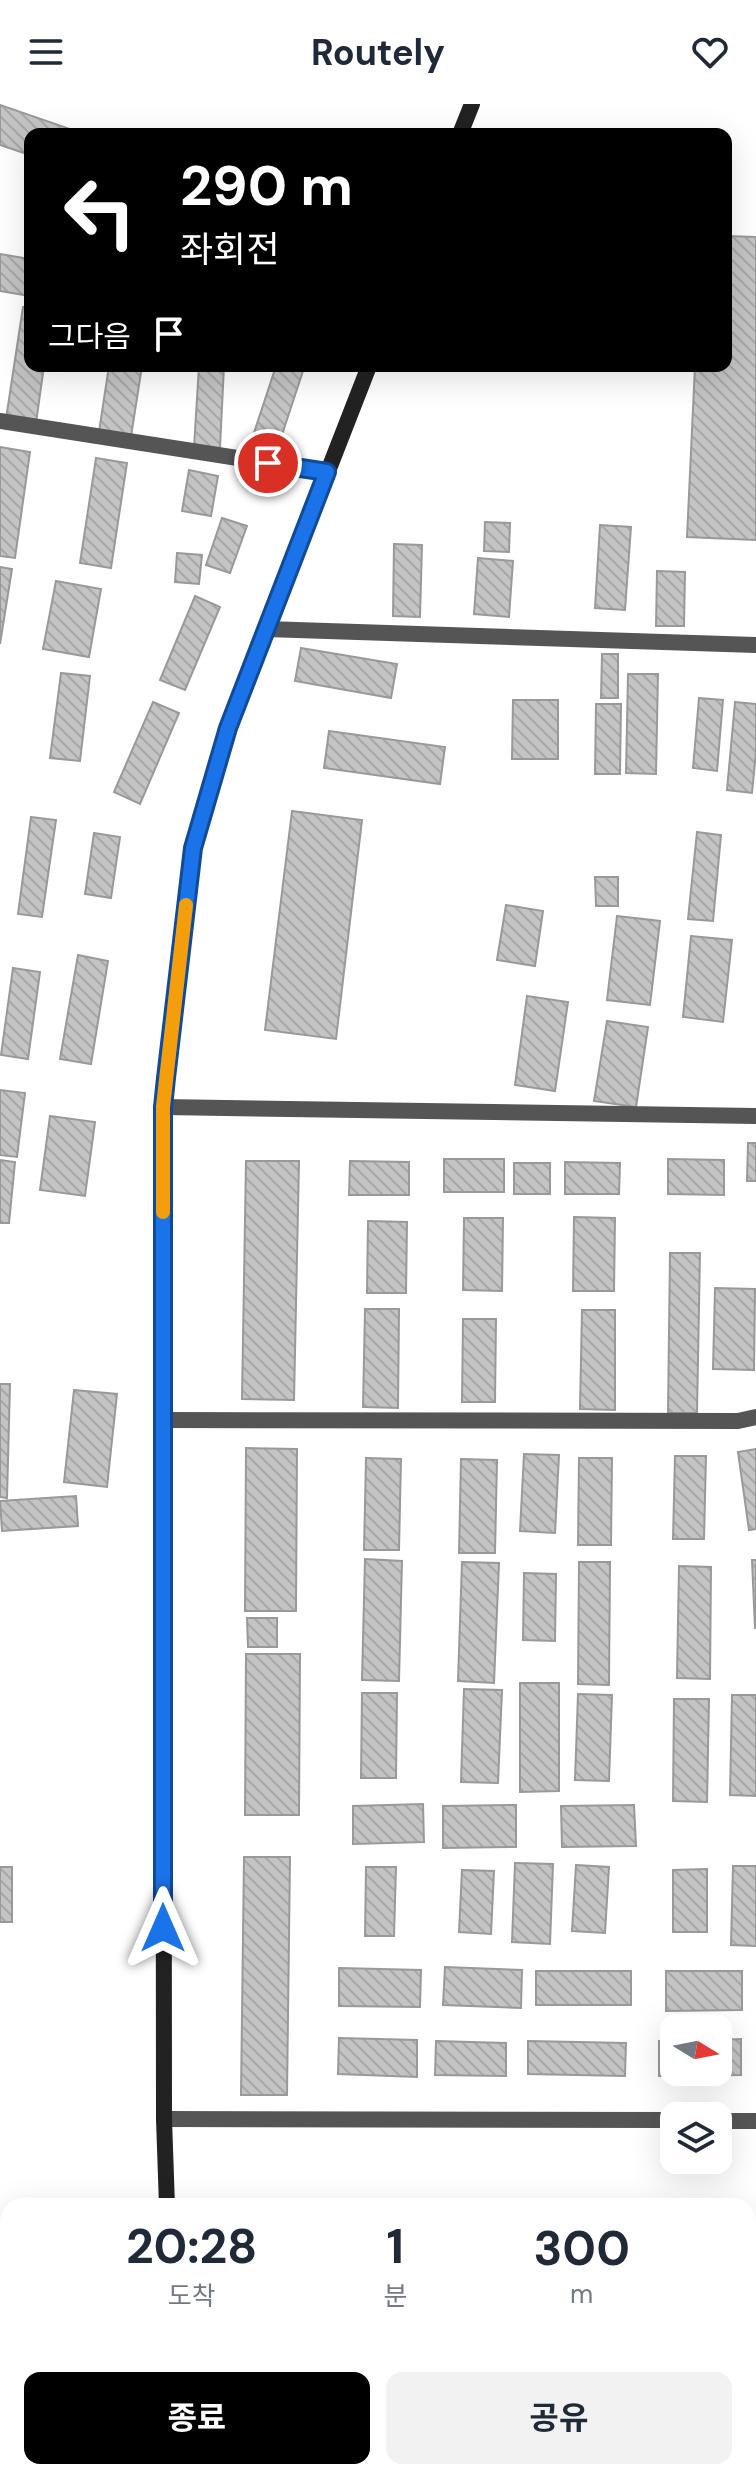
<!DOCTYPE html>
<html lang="ko">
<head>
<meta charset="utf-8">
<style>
  :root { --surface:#fff; --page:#f2f2f3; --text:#1f2937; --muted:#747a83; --accent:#000 }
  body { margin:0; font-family:"DM Sans","Noto Sans KR",sans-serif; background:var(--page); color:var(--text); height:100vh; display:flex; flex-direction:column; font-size:30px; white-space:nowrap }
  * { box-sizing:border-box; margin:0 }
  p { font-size:26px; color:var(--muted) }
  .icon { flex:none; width:44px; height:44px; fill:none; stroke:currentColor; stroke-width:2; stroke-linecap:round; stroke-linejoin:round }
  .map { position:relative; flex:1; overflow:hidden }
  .side { position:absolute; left:0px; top:2094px; width:756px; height:282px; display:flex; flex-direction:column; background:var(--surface); border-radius:24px 24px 0 0; box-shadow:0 8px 32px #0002 }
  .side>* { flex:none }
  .guide { position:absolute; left:24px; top:24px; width:708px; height:244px; border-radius:16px; box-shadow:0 8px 32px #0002; background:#000; color:#fff; overflow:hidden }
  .needle { width:52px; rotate:100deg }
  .buttons { position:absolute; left:660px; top:1910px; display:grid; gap:16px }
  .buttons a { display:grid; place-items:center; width:72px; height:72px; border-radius:16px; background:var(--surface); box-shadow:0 8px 32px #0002; font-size:40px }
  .pin { position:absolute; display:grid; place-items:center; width:68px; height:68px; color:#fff; margin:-34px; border:4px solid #fff; border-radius:50%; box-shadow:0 2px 8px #0007 }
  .me { position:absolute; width:88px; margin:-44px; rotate:0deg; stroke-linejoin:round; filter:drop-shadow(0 0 6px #0008) }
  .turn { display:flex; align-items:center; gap:28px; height:168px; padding:0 24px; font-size:36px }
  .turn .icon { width:104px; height:104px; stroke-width:2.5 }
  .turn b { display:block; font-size:56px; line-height:68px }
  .then { display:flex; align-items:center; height:76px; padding:0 24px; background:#0003; gap:16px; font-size:30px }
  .eta { display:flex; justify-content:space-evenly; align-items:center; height:136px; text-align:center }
  .eta b { font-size:48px; font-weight:700; line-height:56px }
  .button { display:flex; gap:16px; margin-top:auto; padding:16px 24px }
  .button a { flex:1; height:92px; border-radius:16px; background:var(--accent); color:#fff; font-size:32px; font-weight:700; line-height:92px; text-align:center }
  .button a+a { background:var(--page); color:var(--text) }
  header { display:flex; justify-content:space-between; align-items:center; height:104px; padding:0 24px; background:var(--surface); font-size:36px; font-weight:700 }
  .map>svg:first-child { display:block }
  .building { fill:url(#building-back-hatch); stroke:#999; stroke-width:2 }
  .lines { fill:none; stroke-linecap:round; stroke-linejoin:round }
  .service { stroke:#555; stroke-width:16 }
  .minor { stroke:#555; stroke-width:16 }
  .secondary { stroke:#222; stroke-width:16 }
  .route-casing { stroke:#114b97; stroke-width:20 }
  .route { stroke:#1a73e8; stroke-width:14 }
  .slow { stroke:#f59e0b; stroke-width:14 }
</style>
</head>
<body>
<header><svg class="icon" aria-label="menu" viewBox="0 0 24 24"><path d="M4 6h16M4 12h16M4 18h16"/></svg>Routely<svg class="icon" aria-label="heart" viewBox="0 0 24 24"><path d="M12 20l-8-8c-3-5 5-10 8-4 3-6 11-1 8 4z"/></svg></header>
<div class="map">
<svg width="756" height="2375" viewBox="0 0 756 2375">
  <defs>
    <pattern id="building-back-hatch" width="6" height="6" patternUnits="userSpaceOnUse" patternTransform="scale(2)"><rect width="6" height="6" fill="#c4c4c4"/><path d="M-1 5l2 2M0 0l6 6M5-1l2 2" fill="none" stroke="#a7a7a7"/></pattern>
  </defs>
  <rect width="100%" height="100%" fill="#fff"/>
  <path class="building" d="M 0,1 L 70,25 L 68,30 L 30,30 L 30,51 L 0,41 Z
    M 726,132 L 756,133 L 756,436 L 687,433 L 695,262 L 726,262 Z
    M 0,150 L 30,155 L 30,192 L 0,187 Z
    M 23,203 L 30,204 L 30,262 L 44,262 L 36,319 L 6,315 Z
    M 109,262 L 142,262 L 130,339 L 98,334 Z
    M 199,262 L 224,262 L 220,344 L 194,343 Z
    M 276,262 L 288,262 L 303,267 L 275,352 L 249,344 Z
    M 0,343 L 30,348 L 15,454 L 0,452 Z
    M 96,354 L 127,359 L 111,464 L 80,459 Z
    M 189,366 L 218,372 L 211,412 L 182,407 Z
    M 222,414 L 247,422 L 230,469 L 206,461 Z
    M 485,418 L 510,419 L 509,448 L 484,447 Z
    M 600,421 L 631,423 L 625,506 L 595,504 Z
    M 394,440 L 422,441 L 420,513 L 393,512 Z
    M 177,449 L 202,451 L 199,480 L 175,478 Z
    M 478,454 L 513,457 L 509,513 L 474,510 Z
    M 0,463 L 12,465 L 0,540 Z
    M 657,467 L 685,468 L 684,522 L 656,522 Z
    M 56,477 L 101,485 L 89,553 L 43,545 Z
    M 195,492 L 220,503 L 185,586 L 160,576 Z
    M 301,544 L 397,560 L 391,594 L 295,577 Z
    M 602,550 L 618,550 L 618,594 L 601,594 Z
    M 61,569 L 90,572 L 80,657 L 50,654 Z
    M 628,570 L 658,570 L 656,670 L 626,669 Z
    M 699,594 L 723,596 L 717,667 L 693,664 Z
    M 513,596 L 558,596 L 558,655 L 512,655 Z
    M 153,598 L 179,609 L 140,700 L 114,688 Z
    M 735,598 L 756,600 L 756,648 L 752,689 L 727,686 Z
    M 596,600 L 621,600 L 620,670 L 595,670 Z
    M 329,627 L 445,643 L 440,680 L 324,664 Z
    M 292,707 L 362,716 L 336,935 L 265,926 Z
    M 31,713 L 56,716 L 42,813 L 18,810 Z
    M 697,728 L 721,731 L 713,817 L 688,815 Z
    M 94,729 L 120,733 L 111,794 L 85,790 Z
    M 595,773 L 618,773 L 618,802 L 596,802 Z
    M 506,801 L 543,807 L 535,862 L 497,856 Z
    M 617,812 L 660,817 L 650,901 L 607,896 Z
    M 691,832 L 732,836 L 723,918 L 683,913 Z
    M 78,851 L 108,857 L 91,960 L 60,955 Z
    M 13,864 L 40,868 L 28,955 L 1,951 Z
    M 527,892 L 568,898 L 555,987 L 515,981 Z
    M 607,917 L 648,923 L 636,1003 L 594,997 Z
    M 0,986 L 25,989 L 17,1053 L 0,1051 Z
    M 50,1012 L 95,1018 L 85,1092 L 40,1086 Z
    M 748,1039 L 756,1039 L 756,1077 L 747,1077 Z
    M 444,1055 L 504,1055 L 504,1088 L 444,1088 Z
    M 668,1055 L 724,1056 L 724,1091 L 668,1090 Z
    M 0,1056 L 15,1058 L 9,1119 L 0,1119 Z
    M 246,1057 L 299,1057 L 294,1296 L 242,1295 Z
    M 350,1057 L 409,1058 L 409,1091 L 349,1091 Z
    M 565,1058 L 620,1059 L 619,1090 L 565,1090 Z
    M 514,1059 L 550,1059 L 550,1090 L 514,1090 Z
    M 574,1113 L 615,1114 L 614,1187 L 573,1187 Z
    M 464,1114 L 503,1114 L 502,1187 L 463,1186 Z
    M 368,1117 L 407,1118 L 406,1189 L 367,1189 Z
    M 670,1149 L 700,1149 L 697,1309 L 668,1309 Z
    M 715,1184 L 755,1185 L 754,1266 L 713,1265 Z
    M 365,1205 L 399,1205 L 398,1304 L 363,1303 Z
    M 582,1206 L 615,1206 L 615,1306 L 580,1305 Z
    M 463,1215 L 496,1215 L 495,1298 L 462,1298 Z
    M 0,1280 L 10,1280 L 7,1394 L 0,1393 Z
    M 74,1286 L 117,1290 L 107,1383 L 64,1378 Z
    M 246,1344 L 297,1345 L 296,1507 L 245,1507 Z
    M 756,1345 L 756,1425 L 749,1426 L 738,1348 Z
    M 524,1350 L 559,1351 L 555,1429 L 520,1427 Z
    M 675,1352 L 706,1352 L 704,1435 L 673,1435 Z
    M 366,1354 L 401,1355 L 399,1446 L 364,1446 Z
    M 579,1354 L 612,1354 L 611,1441 L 578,1441 Z
    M 461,1355 L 497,1356 L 495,1449 L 459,1449 Z
    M 76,1392 L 78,1422 L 2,1427 L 0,1397 Z
    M 365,1455 L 402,1457 L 399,1577 L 362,1576 Z
    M 752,1456 L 756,1456 L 756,1524 L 755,1524 Z
    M 462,1458 L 499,1459 L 494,1579 L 458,1577 Z
    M 579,1458 L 610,1458 L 609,1581 L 578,1580 Z
    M 679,1462 L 711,1463 L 710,1575 L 677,1574 Z
    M 524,1469 L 556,1470 L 555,1537 L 523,1536 Z
    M 247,1514 L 277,1514 L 277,1543 L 248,1543 Z
    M 246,1550 L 300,1550 L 299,1711 L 245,1711 Z
    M 520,1579 L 559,1579 L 559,1687 L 520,1688 Z
    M 464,1585 L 502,1586 L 498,1679 L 461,1678 Z
    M 362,1589 L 397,1589 L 396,1674 L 361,1674 Z
    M 578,1590 L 612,1591 L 609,1677 L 575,1676 Z
    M 732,1591 L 756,1591 L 756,1692 L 730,1691 Z
    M 674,1595 L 709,1595 L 707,1698 L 673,1697 Z
    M 423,1700 L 424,1738 L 353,1740 L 353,1702 Z
    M 516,1701 L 516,1743 L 443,1744 L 443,1702 Z
    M 634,1701 L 636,1742 L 562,1743 L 561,1702 Z
    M 244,1753 L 290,1753 L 287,1991 L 241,1991 Z
    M 515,1759 L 553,1760 L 550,1840 L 512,1838 Z
    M 576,1761 L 609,1763 L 605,1829 L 572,1827 Z
    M 733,1762 L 756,1762 L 756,1842 L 731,1841 Z
    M 0,1763 L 12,1763 L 12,1818 L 0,1818 Z
    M 366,1763 L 396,1763 L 394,1832 L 365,1832 Z
    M 707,1765 L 707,1828 L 673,1828 L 673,1766 Z
    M 462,1766 L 494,1767 L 491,1830 L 459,1828 Z
    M 445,1863 L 522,1866 L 521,1904 L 443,1901 Z
    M 339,1864 L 421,1866 L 420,1903 L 339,1902 Z
    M 536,1867 L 631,1867 L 631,1901 L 536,1901 Z
    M 666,1867 L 742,1867 L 742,1906 L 666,1907 Z
    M 339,1934 L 417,1936 L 417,1973 L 338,1970 Z
    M 741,1935 L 741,1971 L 659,1972 L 659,1937 L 674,1937 L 674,1968 L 718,1968 L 718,1936 Z
    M 436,1937 L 506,1939 L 506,1972 L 435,1971 Z
    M 528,1937 L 626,1939 L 625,1972 L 528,1970 Z
    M 8,2204 L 8,2268 L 0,2268 L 0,2205 Z"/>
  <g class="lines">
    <path class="service" d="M 0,317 L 327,368
      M 266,525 L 756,541"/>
    <path class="minor" d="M 163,1003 L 756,1012
      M 162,1316 L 738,1317 L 756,1313
      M 164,2015 L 674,2016
      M 718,2017 L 756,2017"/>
    <path class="secondary" d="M 460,30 L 472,0
      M 167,2102 L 164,2015 L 163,1003 L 193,744 L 228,624 L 369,262
      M 178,2368 L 178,2375"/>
  </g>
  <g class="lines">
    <defs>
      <path id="route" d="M 163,1824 L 163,1003 L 166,974 L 193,744 L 228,624 L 327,368 L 268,359"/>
    </defs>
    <use href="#route" class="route-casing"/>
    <use href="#route" class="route"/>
    <path class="slow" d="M 163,1108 L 163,1003 L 186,801"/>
  </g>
</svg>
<div class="buttons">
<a><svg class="needle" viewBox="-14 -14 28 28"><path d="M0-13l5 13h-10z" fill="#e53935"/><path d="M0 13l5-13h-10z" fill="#747a83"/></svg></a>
<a><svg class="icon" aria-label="layers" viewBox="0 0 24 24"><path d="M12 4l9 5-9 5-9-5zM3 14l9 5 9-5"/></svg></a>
</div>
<div class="pin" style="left:268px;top:359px;background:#d93025"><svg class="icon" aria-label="arrive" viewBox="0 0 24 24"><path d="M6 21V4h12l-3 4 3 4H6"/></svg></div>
<svg class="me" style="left:163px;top:1824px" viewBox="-20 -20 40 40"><path d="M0-17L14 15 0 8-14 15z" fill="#1a73e8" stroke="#fff" stroke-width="4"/></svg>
<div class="guide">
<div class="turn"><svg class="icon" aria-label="left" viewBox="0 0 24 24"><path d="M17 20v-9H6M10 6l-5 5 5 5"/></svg><div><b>290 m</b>좌회전</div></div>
<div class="then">그다음<svg class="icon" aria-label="arrive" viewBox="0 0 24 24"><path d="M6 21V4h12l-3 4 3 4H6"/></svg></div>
</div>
<section class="side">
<div class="eta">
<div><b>20:28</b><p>도착</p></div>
<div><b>1</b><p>분</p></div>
<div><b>300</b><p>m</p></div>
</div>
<div class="button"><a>종료</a><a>공유</a></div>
</section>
</div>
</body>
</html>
